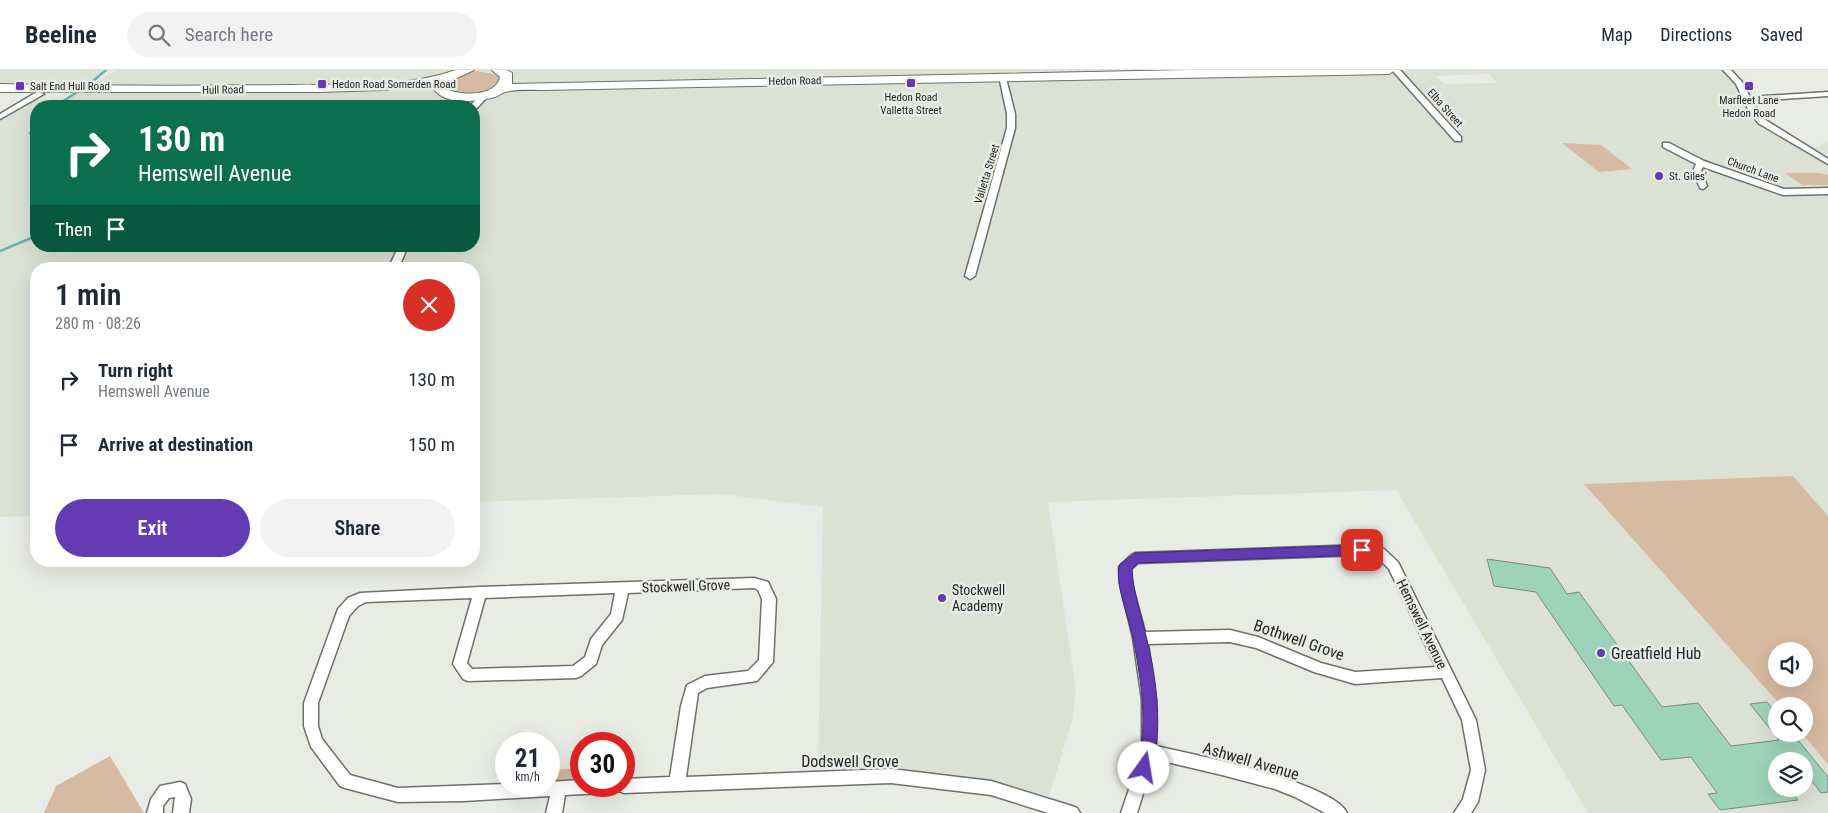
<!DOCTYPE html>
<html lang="en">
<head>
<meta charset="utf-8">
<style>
  :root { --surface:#fff; --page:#f2f2f3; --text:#1f2937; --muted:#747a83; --line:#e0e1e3; --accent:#633ab2 }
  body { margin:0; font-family:"Roboto Condensed",sans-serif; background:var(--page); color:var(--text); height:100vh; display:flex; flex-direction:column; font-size:19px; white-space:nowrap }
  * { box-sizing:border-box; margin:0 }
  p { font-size:16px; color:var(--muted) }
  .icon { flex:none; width:28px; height:28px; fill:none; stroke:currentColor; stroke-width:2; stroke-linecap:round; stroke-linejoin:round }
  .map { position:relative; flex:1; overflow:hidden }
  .panel { position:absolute; left:30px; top:192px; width:450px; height:305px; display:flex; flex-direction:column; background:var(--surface); border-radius:20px; box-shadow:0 5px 20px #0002 }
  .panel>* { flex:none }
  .top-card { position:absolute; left:30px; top:30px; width:450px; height:152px; border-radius:20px; box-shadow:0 5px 20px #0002; background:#0b6e4f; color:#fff; overflow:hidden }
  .controls { position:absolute; left:1768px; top:572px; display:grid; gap:10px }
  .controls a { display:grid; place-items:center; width:45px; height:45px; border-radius:50%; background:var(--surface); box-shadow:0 5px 20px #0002; font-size:25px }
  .speed { position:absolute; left:495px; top:662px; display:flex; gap:10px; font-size:25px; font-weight:700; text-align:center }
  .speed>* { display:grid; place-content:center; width:65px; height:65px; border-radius:50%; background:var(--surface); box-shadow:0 5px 20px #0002; line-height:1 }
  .speed small { font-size:12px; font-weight:400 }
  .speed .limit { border:8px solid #d22; background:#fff; color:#111 }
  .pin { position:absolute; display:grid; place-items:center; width:42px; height:42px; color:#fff; margin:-21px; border-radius:10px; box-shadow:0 2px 8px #0006 }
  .me { position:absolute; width:55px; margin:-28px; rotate:13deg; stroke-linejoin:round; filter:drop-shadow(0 0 4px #0008) }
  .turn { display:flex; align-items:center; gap:18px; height:105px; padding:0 25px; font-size:22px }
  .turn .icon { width:65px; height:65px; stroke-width:2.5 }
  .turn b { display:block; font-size:35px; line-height:42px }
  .then { display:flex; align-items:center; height:48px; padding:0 25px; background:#0003; gap:10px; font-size:19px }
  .round { display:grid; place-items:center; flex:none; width:52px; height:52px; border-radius:26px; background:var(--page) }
  .overview { display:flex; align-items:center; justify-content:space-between; height:85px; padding:0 25px }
  h1 { font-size:30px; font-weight:600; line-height:38px }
  .action { display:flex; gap:10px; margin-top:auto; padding:10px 25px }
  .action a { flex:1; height:58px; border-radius:30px; background:var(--accent); color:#fff; font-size:20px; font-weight:600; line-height:58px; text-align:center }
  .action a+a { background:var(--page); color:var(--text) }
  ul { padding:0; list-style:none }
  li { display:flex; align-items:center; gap:15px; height:65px; padding:0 25px }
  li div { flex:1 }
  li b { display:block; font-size:19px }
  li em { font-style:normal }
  header { display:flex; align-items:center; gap:30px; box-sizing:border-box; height:70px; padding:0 25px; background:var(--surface); border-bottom:1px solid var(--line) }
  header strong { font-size:24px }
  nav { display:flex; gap:28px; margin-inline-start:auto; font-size:18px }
  .search { width:350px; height:45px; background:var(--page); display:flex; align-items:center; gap:12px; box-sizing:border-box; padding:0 18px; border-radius:28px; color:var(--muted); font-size:19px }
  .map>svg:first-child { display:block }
  .built { fill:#dbe2d4; fill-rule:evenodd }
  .green { fill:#d6baa1; fill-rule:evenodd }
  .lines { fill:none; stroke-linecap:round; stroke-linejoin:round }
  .stream { stroke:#6cafaf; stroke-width:2.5 }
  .building { fill:#9dd3b8; stroke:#7e8581 }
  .street-casing { stroke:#6d716a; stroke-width:3 }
  .highway-casing { stroke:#6d716a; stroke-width:2 }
  .street { fill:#fff; fill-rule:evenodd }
  .highway { fill:#fff; fill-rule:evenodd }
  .route { fill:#633ab2; stroke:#402674 }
  .poi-dot { fill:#633ab2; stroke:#e8ece5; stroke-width:2 }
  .labels { text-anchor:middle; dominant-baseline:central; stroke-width:5; stroke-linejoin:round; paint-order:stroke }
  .far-street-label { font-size:11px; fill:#262725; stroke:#e8ece5 }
  .far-poi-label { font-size:11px; fill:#262725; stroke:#e8ece5; text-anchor:start }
  .street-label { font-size:14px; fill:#262725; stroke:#e8ece5 }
  .poi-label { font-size:14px; fill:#262725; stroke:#e8ece5; text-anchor:start }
  .near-street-label { font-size:16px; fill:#262725; stroke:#e8ece5 }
  .near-poi-label { font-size:16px; fill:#262725; stroke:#e8ece5; text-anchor:start }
</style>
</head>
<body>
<header>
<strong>Beeline</strong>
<div class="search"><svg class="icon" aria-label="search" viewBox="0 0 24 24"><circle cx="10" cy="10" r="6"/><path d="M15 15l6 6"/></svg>Search here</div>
<nav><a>Map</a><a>Directions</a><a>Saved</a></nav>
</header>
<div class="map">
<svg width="1828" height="743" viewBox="0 0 1828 743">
  <rect width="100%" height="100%" fill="#e8ece5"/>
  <path class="built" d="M 0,0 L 104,0 L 86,15 L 64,15 L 0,14 Z
    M 118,0 L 1733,0 L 1745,10 L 1763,46 L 1815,78 L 1828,71 L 1828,446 L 1793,406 L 1585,414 L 1781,636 L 1776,636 L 1776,664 L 1803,664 L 1828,695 L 1828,743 L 1588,743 L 1396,420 L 1048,432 L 1076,620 L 1072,651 L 1049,726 L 967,707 L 818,698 L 823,437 L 721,424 L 474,432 L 474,199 L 36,199 L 36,446 L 0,447 L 0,45 L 32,30 L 61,31 ZM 1489,4 L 1497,13 L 1444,14 L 1435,6 ZM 36,36 L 474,36 L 474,176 L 36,176 ZM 1776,691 L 1804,691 L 1804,719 L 1776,719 Z"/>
  <path class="green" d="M 477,1 L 498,5 L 500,11 C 485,25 465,28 446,19 L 448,11 L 468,2 Z
    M 1562,73 L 1601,75 L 1632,99 L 1599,102 Z
    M 1785,103 L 1820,103 L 1828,105 L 1828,115 L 1802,115 Z
    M 1793,406 L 1828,446 L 1828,695 L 1803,664 L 1804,636 L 1781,636 L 1584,414 ZM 1776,581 L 1804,581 L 1804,609 L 1776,609 Z
    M 110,686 L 144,743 L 44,743 L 56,716 Z
    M 581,698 L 581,710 L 549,712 L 549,700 Z"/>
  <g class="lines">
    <path class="stream" d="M 86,17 L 106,0
      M 56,36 L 80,20
      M 36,54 L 30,63 L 36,74
      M 0,181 L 36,166"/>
  </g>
  <path class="building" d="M 1487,489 L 1550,498 L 1567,524 L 1579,522 L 1662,637 L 1698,633 L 1731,676 L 1779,670 L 1750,634 L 1767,632 L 1776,643 L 1776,664 L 1793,664 L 1828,707 L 1828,722 L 1821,723 L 1808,706 L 1804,706 L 1804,691 L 1776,691 L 1776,719 L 1789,719 L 1798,730 L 1720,740 L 1708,724 L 1717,723 L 1691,687 L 1661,690 L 1622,635 L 1614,636 L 1536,522 L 1494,516 Z"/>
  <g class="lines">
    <defs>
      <path id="street" d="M 1392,0 L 1400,0 L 1461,67 L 1461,71 L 1455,71 Z
        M 1723,0 L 1731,0 L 1742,12 L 1750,27 L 1828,22 L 1828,26 L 1752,31 L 1764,49 L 1828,89 L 1828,94 L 1758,53 L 1748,39 L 1736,14 Z
        M 999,6 L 1006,8 L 1015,44 L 1015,58 L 975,206 L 970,209 L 965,206 L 1007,58 L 1007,44 Z
        M 37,22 L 44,24 L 0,49 L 0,44 Z
        M 482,23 L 489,25 L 477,38 L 470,36 Z
        M 453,26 L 459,26 L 468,36 L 460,36 L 452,28 Z
        M 1663,73 L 1669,73 L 1704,91 L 1784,119 L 1828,118 L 1828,124 L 1783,125 L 1703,97 L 1701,101 L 1707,116 L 1703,119 L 1700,118 L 1693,101 L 1696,94 L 1663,77 Z
        M 399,176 L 408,176 L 398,199 L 388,199 Z
        M 1362,475 L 1384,479 L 1398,492 L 1476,650 L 1485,700 L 1478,732 L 1471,743 L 1454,743 L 1463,729 L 1471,700 L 1462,650 L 1442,608 L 1355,614 L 1314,602 L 1256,578 L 1230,572 L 1148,574 L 1156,630 L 1156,676 C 1191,684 1333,712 1347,743 L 1325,743 L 1295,727 L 1275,719 L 1222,705 L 1154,689 L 1137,743 L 1121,743 L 1142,681 L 1142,630 L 1133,568 L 1120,514 L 1119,497 L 1131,485 L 1135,483 ZM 1362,485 L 1377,487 L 1389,499 L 1436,597 L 1355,602 L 1321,593 L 1258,567 L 1230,560 L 1145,562 L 1132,514 L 1131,499 L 1138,493 Z
        M 754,508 L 768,512 L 776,529 L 773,592 L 757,611 L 707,618 L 698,623 L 686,707 L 891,699 L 991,711 L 1072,736 L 1077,738 L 1080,743 L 1048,743 L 991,725 L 891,713 L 624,723 L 619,721 L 617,716 L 624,716 L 624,709 L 670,707 L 681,636 L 687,615 L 705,606 L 748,601 L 759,590 L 762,529 L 758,520 L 754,518 L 628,523 L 622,550 L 602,575 L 596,594 L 581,606 L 576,608 L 468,611 L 463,609 L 453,594 L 472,528 L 366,532 L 358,536 L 349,546 L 318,633 L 318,656 L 322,669 L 350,705 L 398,718 L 506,714 L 506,716 L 549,716 L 549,712 L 581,710 L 581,716 L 611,716 L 609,721 L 604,723 L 565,725 L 562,743 L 546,743 L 550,726 L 463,731 L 398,732 L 345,718 L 340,716 L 311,677 L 304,656 L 304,633 L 338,539 L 348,528 L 360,523 L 480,517 ZM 615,523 L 611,544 L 591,569 L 585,587 L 573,596 L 472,599 L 467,593 L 485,528 Z
        M 180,712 L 185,714 L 191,729 L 189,743 L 173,743 L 175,727 L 169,728 L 163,736 L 163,743 L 147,743 L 151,729 L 160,716 Z"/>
      <path id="highway" d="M 456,0 L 474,0 L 451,11 L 446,19 C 461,26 496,27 500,7 L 492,0 L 507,0 L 512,3 L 512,14 L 1187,0 L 1395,0 L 1389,4 L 541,20 C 530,20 516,19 505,22 C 502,23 498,26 495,27 C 477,32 442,36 433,17 L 435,14 L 383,20 L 319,22 L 0,22 L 0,14 C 97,16 193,16 290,15 C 343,14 405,18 456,0 Z"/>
    </defs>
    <use href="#street" class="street-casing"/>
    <use href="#highway" class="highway-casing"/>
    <use href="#street" class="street"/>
    <use href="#highway" class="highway"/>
  </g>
  <path class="route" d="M 1362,475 L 1368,480 L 1362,485 L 1138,493 L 1132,499 C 1133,522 1141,544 1146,566 C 1156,604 1165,667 1149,703 L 1144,705 L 1139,703 L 1136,698 C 1149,658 1141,609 1133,568 C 1130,551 1113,509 1120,494 L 1135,483 Z"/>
  <g class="poi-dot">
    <rect x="906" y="8" width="10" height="10" rx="2.5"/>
    <rect x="317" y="9" width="10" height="10" rx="2.5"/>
    <rect x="15" y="11" width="10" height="10" rx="2.5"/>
    <rect x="1744" y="11" width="10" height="10" rx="2.5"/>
    <circle cx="1659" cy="106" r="5"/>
    <circle cx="942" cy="528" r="5"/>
    <circle cx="1601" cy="583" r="5"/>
  </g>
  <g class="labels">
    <g class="far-street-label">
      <text transform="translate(795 11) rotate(-1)">Hedon Road</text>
      <text transform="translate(223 20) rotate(-1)">Hull Road</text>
      <text transform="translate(1445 38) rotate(48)">Elba Street</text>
      <text transform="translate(1753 100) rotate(20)">Church Lane</text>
      <text transform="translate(987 104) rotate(-73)">Valletta Street</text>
    </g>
    <g class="far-poi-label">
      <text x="332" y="14">Hedon Road Somerden Road</text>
      <text x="30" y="16">Salt End Hull Road</text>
      <text x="911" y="27" text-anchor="middle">Hedon Road<tspan x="911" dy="13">Valletta Street</tspan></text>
      <text x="1749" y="30" text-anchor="middle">Marfleet Lane<tspan x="1749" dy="13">Hedon Road</tspan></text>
      <text x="1669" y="106">St. Giles'</text>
    </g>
    <g class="street-label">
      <text transform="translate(686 516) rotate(-2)">Stockwell Grove</text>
      <text transform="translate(1422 554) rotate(64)">Hemswell Avenue</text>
    </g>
    <g class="poi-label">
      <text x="952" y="520">Stockwell<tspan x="952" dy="16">Academy</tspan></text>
    </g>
    <g class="near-street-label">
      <text transform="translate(1299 570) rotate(19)">Bothwell Grove</text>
      <text x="850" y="691">Dodswell Grove</text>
      <text transform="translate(1251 691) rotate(16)">Ashwell Avenue</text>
    </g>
    <g class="near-poi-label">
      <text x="1611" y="583">Greatfield Hub</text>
    </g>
  </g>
</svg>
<div class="controls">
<a><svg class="icon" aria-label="sound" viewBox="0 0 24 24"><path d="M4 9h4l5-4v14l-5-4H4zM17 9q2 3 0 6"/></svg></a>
<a><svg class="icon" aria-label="search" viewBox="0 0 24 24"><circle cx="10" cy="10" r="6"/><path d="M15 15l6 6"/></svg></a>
<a><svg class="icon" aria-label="layers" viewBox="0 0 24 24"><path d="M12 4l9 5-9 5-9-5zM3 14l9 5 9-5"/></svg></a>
</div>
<div class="speed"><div>21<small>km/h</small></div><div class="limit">30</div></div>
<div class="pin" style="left:1362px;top:480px;background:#d93025"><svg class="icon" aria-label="arrive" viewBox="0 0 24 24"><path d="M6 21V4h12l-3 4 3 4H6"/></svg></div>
<svg class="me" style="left:1144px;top:698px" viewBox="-20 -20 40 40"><circle r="19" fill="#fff"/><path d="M0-13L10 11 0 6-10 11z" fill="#633ab2"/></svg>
<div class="top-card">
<div class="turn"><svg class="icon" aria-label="right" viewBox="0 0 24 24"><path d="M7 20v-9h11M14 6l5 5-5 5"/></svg><div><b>130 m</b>Hemswell Avenue</div></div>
<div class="then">Then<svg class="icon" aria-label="arrive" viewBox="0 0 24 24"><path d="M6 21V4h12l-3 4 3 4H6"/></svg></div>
</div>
<section class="panel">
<div class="overview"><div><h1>1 min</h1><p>280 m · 08:26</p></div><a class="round" style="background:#d93025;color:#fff"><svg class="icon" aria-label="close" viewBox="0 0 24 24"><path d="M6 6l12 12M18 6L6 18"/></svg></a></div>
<ul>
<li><svg class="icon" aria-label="right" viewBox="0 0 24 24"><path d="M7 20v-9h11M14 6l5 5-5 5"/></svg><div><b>Turn right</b><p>Hemswell Avenue</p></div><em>130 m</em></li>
<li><svg class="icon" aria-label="arrive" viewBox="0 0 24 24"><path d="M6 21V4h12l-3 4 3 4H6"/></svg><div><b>Arrive at destination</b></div><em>150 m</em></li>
</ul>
<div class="action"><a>Exit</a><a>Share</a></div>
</section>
</div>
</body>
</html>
